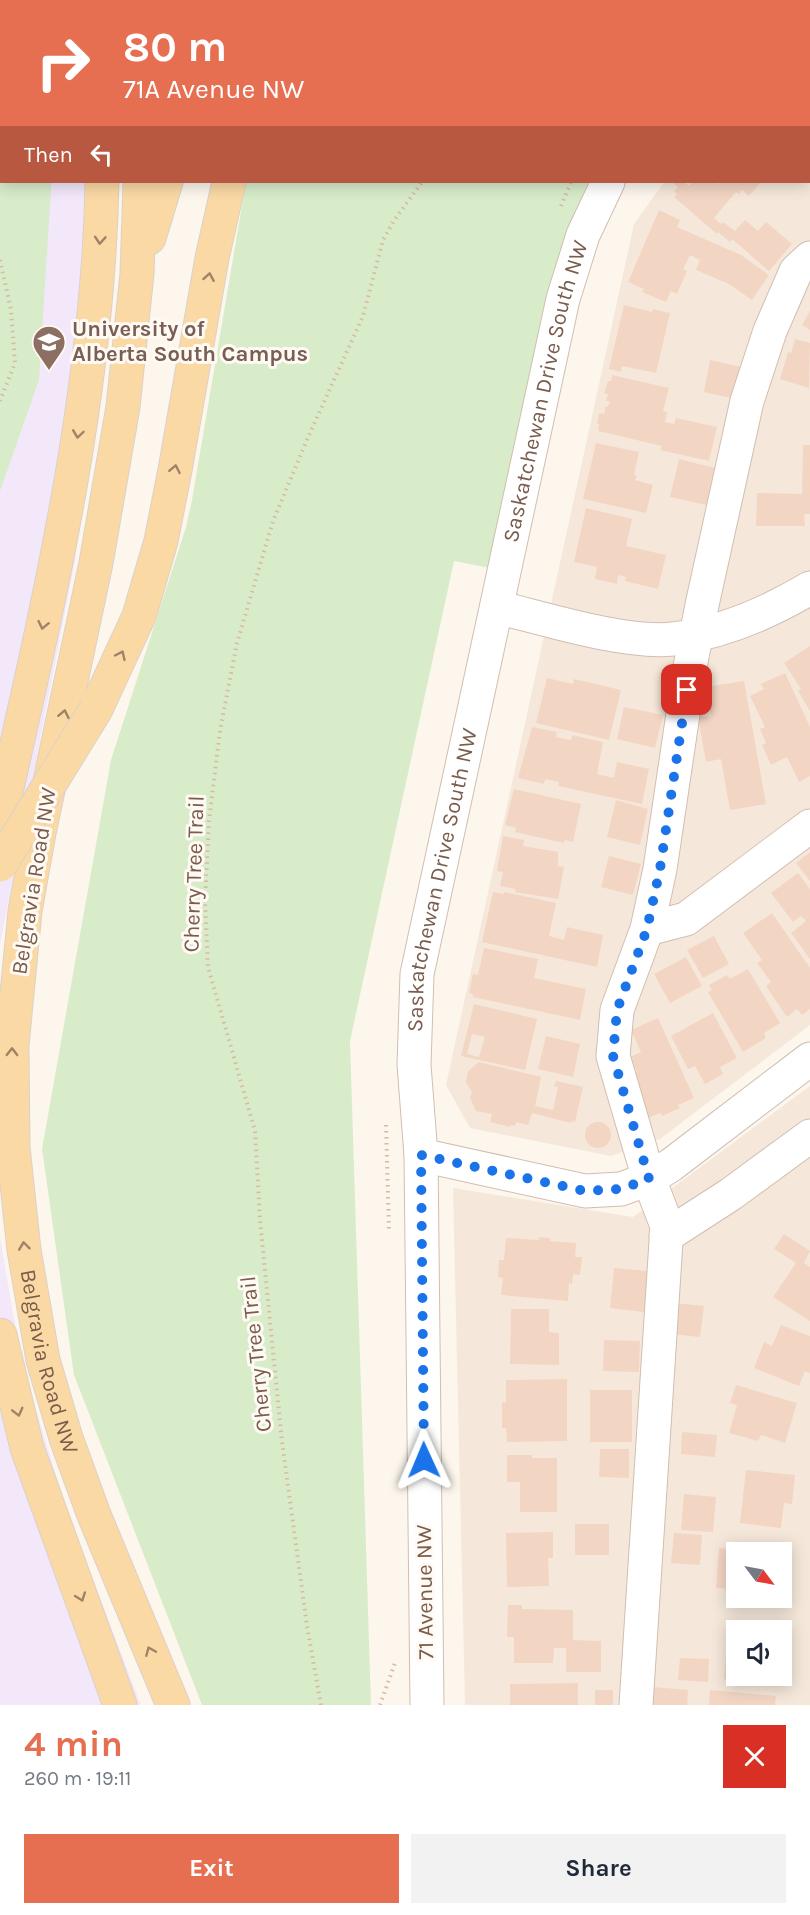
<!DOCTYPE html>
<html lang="en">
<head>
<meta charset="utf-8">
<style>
  :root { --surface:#fff; --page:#f2f2f3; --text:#1f2937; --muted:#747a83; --accent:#e76f51 }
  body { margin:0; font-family:Karla,sans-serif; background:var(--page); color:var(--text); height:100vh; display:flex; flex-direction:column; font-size:22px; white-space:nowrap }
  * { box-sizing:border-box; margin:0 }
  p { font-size:20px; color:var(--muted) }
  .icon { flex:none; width:33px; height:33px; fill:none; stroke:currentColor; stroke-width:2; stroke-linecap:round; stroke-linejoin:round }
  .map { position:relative; height:1705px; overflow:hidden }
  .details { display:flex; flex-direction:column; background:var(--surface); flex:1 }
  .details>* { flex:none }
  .banner { position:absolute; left:0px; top:0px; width:810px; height:183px; box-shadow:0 3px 15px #0003; background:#e76f51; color:#fff; overflow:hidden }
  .needle { width:39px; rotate:122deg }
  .fabs { position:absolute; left:726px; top:1542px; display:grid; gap:12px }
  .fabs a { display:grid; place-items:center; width:66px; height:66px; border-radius:0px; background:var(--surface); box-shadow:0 3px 15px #0003; font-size:30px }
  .pin { position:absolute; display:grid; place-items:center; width:51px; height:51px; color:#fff; margin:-26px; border-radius:12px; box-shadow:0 3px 9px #0006 }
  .me { position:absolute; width:66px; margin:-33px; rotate:359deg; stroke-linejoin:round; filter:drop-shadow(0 0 4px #0008) }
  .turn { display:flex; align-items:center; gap:21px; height:126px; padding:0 24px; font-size:27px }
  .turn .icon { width:78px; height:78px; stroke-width:2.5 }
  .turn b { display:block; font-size:42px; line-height:51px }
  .then { display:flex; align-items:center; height:57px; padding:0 24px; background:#0003; gap:12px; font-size:22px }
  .round { display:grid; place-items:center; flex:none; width:63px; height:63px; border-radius:0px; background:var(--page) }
  .head { display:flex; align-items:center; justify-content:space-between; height:102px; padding:0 24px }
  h1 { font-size:36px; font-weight:700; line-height:45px; color:var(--accent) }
  .button { display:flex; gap:12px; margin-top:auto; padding:12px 24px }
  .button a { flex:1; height:69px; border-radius:0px; background:var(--accent); color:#fff; font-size:24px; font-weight:700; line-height:69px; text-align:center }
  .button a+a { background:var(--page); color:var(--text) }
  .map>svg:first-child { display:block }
  .residential { fill:#f5e8da; fill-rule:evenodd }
  .education { fill:#f3e8fa }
  .green { fill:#d8ecc9 }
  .building { fill:#f3d5c3; fill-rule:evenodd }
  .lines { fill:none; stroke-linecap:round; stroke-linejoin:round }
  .minor-casing { stroke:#d1beb0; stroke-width:35 }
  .major-casing { stroke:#dad1cd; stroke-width:35 }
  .path { stroke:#d9b8a5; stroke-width:4; stroke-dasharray:1.5 4.5; stroke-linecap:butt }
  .minor { stroke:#fff; stroke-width:33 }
  .major { stroke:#fbd9a5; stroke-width:33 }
  .major-bridge-casing { stroke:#dad1cd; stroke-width:35; stroke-linecap:butt }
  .major-bridge { stroke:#fbd9a5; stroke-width:33 }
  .oneway { stroke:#a18267 }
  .route { stroke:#1a73e8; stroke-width:10; stroke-dasharray:0 18 }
  .labels { text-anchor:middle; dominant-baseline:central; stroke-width:6; stroke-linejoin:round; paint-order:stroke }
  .education-label { font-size:22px; font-weight:bold; fill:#785e54; stroke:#fffaf3; text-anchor:start }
  .street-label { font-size:22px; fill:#7a5c4d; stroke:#fffaf3 }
</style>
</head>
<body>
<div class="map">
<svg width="810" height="1705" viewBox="0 0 810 1705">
  <rect width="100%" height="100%" fill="#fdf6ec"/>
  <path class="residential" d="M 808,62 L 810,62 L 810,1025 L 660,1139 L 611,1156 L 470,1128 L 446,1085 L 634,224 L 664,182 L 808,182 Z
    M 810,1086 L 810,1705 L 465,1705 L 453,1188 L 633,1217 ZM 736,1552 L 782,1552 L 782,1598 L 736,1598 ZM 736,1630 L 782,1630 L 782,1676 L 736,1676 Z"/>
  <path class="education" d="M 0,0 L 120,0 L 2,2 L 2,182 L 119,182 L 75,561 L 0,945 Z
    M 0,1238 L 22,1365 L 70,1520 L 141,1705 L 0,1705 Z"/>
  <path class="green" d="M 0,0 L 44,1 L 2,2 L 2,182 L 51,182 L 51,189 L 39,380 L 0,491 Z
    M 300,0 L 800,0 L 299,2 Z
    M 246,182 L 588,182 L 570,225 L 490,568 L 454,561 L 350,1041 L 371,1705 L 202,1705 L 74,1375 L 42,1149 L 111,760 L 186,527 L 192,500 Z"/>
  <path class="building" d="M 672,182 L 684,182 L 689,186 L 692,182 L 716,182 L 720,184 L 722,182 L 761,182 L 749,196 L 742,190 L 739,194 L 736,192 L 714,218 L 721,224 L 723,222 L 735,231 L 745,220 L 758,231 L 766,222 L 792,244 L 769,271 L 732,239 L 730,242 L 718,232 L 717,234 L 674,197 L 677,194 L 674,191 L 678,187 Z
    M 659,210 L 680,220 L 677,227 L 741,255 L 769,275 L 752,300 L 729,284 L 696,270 L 700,260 L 690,255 L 683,269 L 687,271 L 677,294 L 671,291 L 666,302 L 642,292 L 644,289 L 628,282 Z
    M 624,305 L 652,312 L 653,309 L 670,313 L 656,373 L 622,366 L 621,372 L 609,369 Z
    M 810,311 L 810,330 L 802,325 Z
    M 795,339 L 810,343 L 809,388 L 780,379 L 788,352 L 791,353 Z
    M 710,360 L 741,367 L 735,399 L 704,392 Z
    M 612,375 L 669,388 L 663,411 L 667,412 L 665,422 L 674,424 L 676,418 L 717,427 L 709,461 L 660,450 L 662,446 L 598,431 L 599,424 L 597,424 L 599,413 L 604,414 L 606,406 L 608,407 L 610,401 L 606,401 L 608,394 L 604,393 L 608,381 L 611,381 Z
    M 596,443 L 639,452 L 634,475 L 637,476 L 635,480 L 653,485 L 646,513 L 583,499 Z
    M 803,445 L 810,445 L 810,514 L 804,514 L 805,526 L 756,526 L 757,493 L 802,494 Z
    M 679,459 L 715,468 L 706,505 L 670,497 Z
    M 586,508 L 632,519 L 626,546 L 666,555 L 658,589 L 625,581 L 626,577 L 618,575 L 617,584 L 595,579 L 597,567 L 574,562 Z
    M 810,646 L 810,711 L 798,691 L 801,689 L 784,663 Z
    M 785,673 L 810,727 L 810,776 L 799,782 L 787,757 L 771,765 L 762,745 L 766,743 L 760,729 L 765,727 L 750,696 L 764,689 L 761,684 Z
    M 547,678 L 573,684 L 574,679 L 621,690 L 609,740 L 536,723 Z
    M 744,681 L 766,804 L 730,810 L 721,759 L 706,762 L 698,718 L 711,716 L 706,687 Z
    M 624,707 L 663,715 L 655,748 L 617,739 Z
    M 532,727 L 557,732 L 556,737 L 571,740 L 572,735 L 603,742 L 597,774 L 614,778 L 617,762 L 649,769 L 642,804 L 558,786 L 559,782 L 545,779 L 544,784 L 518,778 Z
    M 514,789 L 581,804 L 573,842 L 565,840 L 564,843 L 515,832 L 516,828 L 505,825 Z
    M 616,800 L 648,809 L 640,845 L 607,837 Z
    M 503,836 L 524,840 L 523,846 L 558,852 L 558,866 L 564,867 L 558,899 L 515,892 L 516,889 L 500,886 L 503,872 L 497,871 Z
    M 810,852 L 810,881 L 796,863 Z
    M 609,856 L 641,864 L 633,895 L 601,887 Z
    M 798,873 L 810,889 L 810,959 L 791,933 L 806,921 L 801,916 L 793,922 L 771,893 Z
    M 493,892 L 503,894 L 504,892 L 556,903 L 549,936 L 564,940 L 567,927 L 603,935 L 597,967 L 482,942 Z
    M 772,913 L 810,968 L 810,1009 L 802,1015 L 797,1009 L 787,1017 L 766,986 L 771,982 L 757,963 L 762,960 L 743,933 Z
    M 714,936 L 729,964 L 703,978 L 687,950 Z
    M 484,948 L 538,959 L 534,978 L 586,989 L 580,1020 L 473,997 L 473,994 L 469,993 L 473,974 L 478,975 Z
    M 686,957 L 702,986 L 670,1003 L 654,974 Z
    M 748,969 L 780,1023 L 764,1033 L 766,1038 L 743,1052 L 708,992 L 712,990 L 709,985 L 727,975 L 730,979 Z
    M 474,1004 L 537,1019 L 525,1070 L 461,1056 ZM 472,1034 L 485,1037 L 479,1057 L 467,1054 Z
    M 713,1013 L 737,1058 L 720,1067 L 723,1074 L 705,1084 L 695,1066 L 688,1069 L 671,1036 Z
    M 658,1018 L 694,1098 L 678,1105 L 680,1108 L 662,1116 L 660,1113 L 646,1119 L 627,1076 L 637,1072 L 630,1057 L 641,1052 L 631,1030 Z
    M 546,1036 L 580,1044 L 573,1077 L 538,1069 Z
    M 479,1062 L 541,1077 L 535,1106 L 553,1110 L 558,1087 L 554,1086 L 556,1081 L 583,1087 L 575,1122 L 572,1121 L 571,1123 L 532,1113 L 528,1125 L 516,1122 L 515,1126 L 511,1125 L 510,1127 L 490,1122 L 492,1114 L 476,1111 L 470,1098 L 472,1092 L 466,1082 L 468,1071 Z
    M585 1135a13 13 0 1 1 26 0a13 13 0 1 1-26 0Z
    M 784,1234 L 810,1251 L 804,1263 L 810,1267 L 810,1321 L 773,1297 L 796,1263 L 774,1249 Z
    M 539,1237 L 550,1238 L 550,1241 L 576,1243 L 575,1257 L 582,1257 L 580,1275 L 573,1274 L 572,1284 L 569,1283 L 568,1301 L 501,1295 L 503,1278 L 498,1277 L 499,1260 L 504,1260 L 506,1238 L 539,1240 Z
    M 614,1268 L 648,1271 L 644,1312 L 610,1308 Z
    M 674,1303 L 704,1306 L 700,1337 L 671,1334 Z
    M 511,1309 L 549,1309 L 549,1332 L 559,1333 L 559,1365 L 510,1364 Z
    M 781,1325 L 810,1336 L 810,1373 L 805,1371 L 799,1386 L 754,1368 L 764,1342 L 772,1346 Z
    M 604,1340 L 640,1341 L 639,1372 L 603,1371 Z
    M 567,1379 L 567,1441 L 507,1442 L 506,1428 L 502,1428 L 502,1402 L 506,1403 L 506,1380 Z
    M 736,1385 L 797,1403 L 785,1443 L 761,1435 L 758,1441 L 729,1433 L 737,1405 L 730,1403 Z
    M 590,1390 L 632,1390 L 632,1442 L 590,1442 Z
    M 682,1432 L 717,1435 L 715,1457 L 681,1454 Z
    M 600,1449 L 629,1449 L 629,1478 L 599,1477 Z
    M 507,1455 L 532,1455 L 532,1458 L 557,1458 L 557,1512 L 520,1512 L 520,1482 L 507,1482 Z
    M 746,1470 L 795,1475 L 792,1504 L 784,1503 L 781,1528 L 740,1523 Z
    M 684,1494 L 716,1497 L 713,1532 L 681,1530 Z
    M 575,1524 L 609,1524 L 609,1555 L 575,1555 Z
    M 553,1532 L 553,1558 L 548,1558 L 549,1586 L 507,1587 L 506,1533 Z
    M 674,1533 L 702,1535 L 700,1565 L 671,1563 Z
    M 744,1547 L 774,1550 L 773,1552 L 736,1552 L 736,1589 L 716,1588 L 719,1548 L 744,1550 Z
    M 782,1587 L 784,1587 L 783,1607 L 748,1604 L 749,1598 L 782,1598 Z
    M 508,1605 L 522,1605 L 522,1609 L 573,1610 L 573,1640 L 601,1641 L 601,1672 L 566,1672 L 566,1648 L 554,1648 L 553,1663 L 514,1663 L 514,1637 L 507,1637 Z
    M 728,1624 L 773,1627 L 773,1630 L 736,1630 L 736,1676 L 767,1676 L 766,1682 L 724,1679 Z
    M 680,1658 L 709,1659 L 708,1682 L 678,1680 Z
    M 578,1683 L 578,1705 L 510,1705 L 510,1684 Z
    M 653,1687 L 688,1690 L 687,1705 L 650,1705 Z
    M 595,1690 L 613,1690 L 613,1705 L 595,1705 Z
    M 710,1690 L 776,1696 L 775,1705 L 709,1705 Z"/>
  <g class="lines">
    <defs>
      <g id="minor">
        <path d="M 808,14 L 810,13"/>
        <path d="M 497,607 C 545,619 625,644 673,639 C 721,633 768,613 810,588"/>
        <path d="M 647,929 L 686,919 L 810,826"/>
        <path d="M 421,1155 L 585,1191 L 621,1189 L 649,1179 L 671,1165 L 810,1059"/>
        <path d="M 666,1236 L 731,1194 L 810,1136"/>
        <path id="s1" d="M 427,1705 L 421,1155 L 414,1065 L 417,974 L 563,299 L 583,235 L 608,182"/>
        <path d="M 636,1705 L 667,1226 L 649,1179 L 613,1056 L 617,1010 L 647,929 L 660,869 L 690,667 L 702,605 L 747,401 L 770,331 L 796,271 L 810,258"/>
      </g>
      <g id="major">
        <path d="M 99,0 L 99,2"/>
        <path d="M 143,2 L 143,0"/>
        <path d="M 202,2 L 203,0"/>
        <path d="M 282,2 L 282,0"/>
        <path id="s2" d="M 140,182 L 137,274 L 123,407 L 96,563 L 39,833 L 25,911 L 12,1045 L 13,1147 L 24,1250 L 43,1360 L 66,1438 L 94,1515 L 173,1705"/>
        <path d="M 149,238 L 166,182"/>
        <path d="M 96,709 L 139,616 L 161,541 L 175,470 L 212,258 L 229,182"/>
        <path d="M 0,819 C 47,609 98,398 102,182"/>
        <path d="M 0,1335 L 27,1448 L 120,1705"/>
      </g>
    </defs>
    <use href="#minor" class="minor-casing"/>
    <use href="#major" class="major-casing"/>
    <path class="path" d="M 558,2 L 559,0
      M 767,2 L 770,0
      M 561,206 L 571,182
      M 0,260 L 11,310 L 15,363 L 0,401
      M 386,1125 L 389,1231
      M 321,1705 L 307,1626 L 282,1442 L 260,1220 L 255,1131 L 208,967 L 205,901 L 209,821 L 220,730 L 237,643 L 273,521 L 309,435 L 363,316 L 383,240 L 395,219 L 422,182
      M 380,1705 L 395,1663"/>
    <use href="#minor" class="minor"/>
    <use href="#major" class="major"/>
    <defs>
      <path id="major-bridge" d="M 0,865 L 96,709"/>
    </defs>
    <use href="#major-bridge" class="major-bridge-casing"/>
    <use href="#major-bridge" class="major-bridge"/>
  </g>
  <defs><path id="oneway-chevron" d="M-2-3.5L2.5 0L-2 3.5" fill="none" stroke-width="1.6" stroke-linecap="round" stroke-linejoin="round" transform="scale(1.5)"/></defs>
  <g class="oneway">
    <use href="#oneway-chevron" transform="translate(100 240) rotate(94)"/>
    <use href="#oneway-chevron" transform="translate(209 277) rotate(-80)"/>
    <use href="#oneway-chevron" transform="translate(78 434) rotate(98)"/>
    <use href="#oneway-chevron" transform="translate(175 469) rotate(-79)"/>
    <use href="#oneway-chevron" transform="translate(43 625) rotate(102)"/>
    <use href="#oneway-chevron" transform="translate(121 655) rotate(-65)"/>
    <use href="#oneway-chevron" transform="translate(64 714) rotate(-78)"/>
    <use href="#oneway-chevron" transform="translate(12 1052) rotate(-89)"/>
    <use href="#oneway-chevron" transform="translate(24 1246) rotate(-97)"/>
    <use href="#oneway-chevron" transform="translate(18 1412) rotate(76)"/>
    <use href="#oneway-chevron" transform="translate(81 1597) rotate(70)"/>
    <use href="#oneway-chevron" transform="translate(150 1651) rotate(-113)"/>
  </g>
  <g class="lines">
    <path class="route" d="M 424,1460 L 421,1155 L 585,1191 L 621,1189 L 649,1179 L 613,1056 L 617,1010 L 647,929 L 660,869 L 687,690"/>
  </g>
  <defs>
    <symbol id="university-pin" viewBox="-11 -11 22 30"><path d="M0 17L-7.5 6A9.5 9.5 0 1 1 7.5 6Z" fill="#8d6e63" stroke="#fffaf3"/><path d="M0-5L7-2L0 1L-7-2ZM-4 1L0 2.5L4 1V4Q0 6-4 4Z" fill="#fff"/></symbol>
  </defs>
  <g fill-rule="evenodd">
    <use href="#university-pin" x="30" y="323" width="38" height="52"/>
  </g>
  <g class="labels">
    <g class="education-label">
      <text x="72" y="329">University of<tspan x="72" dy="25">Alberta South Campus</tspan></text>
    </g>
    <g class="street-label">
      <text stroke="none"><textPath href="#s1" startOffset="1328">Saskatchewan Drive South NW</textPath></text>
      <text transform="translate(194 874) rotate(-88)">Cherry Tree Trail</text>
      <text stroke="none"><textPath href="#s1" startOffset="828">Saskatchewan Drive South NW</textPath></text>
      <text transform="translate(34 881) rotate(-81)">Belgravia Road NW</text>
      <text transform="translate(256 1354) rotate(-96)">Cherry Tree Trail</text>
      <text stroke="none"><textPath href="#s2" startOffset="1194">Belgravia Road NW</textPath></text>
      <text transform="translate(425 1592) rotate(-91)">71 Avenue NW</text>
    </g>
  </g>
</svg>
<div class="fabs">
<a><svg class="needle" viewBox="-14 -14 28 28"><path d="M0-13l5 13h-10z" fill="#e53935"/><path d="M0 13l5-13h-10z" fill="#747a83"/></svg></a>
<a><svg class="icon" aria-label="sound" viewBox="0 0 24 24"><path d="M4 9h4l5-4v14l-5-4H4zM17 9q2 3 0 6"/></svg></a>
</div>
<div class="pin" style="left:687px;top:690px;background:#d93025"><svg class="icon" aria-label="arrive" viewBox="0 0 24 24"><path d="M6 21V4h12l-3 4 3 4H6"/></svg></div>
<svg class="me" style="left:424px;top:1460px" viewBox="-20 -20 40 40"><path d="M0-17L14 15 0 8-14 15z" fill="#1a73e8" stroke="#fff" stroke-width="4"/></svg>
<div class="banner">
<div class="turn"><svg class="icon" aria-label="right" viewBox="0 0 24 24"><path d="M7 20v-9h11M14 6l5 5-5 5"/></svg><div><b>80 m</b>71A Avenue NW</div></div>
<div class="then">Then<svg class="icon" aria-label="left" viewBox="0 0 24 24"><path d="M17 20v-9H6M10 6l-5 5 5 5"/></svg></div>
</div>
</div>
<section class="details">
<div class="head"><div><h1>4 min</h1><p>260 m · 19:11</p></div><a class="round" style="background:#d93025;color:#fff"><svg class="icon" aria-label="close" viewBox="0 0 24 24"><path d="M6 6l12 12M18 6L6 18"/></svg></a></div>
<div class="button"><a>Exit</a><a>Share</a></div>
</section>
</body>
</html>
